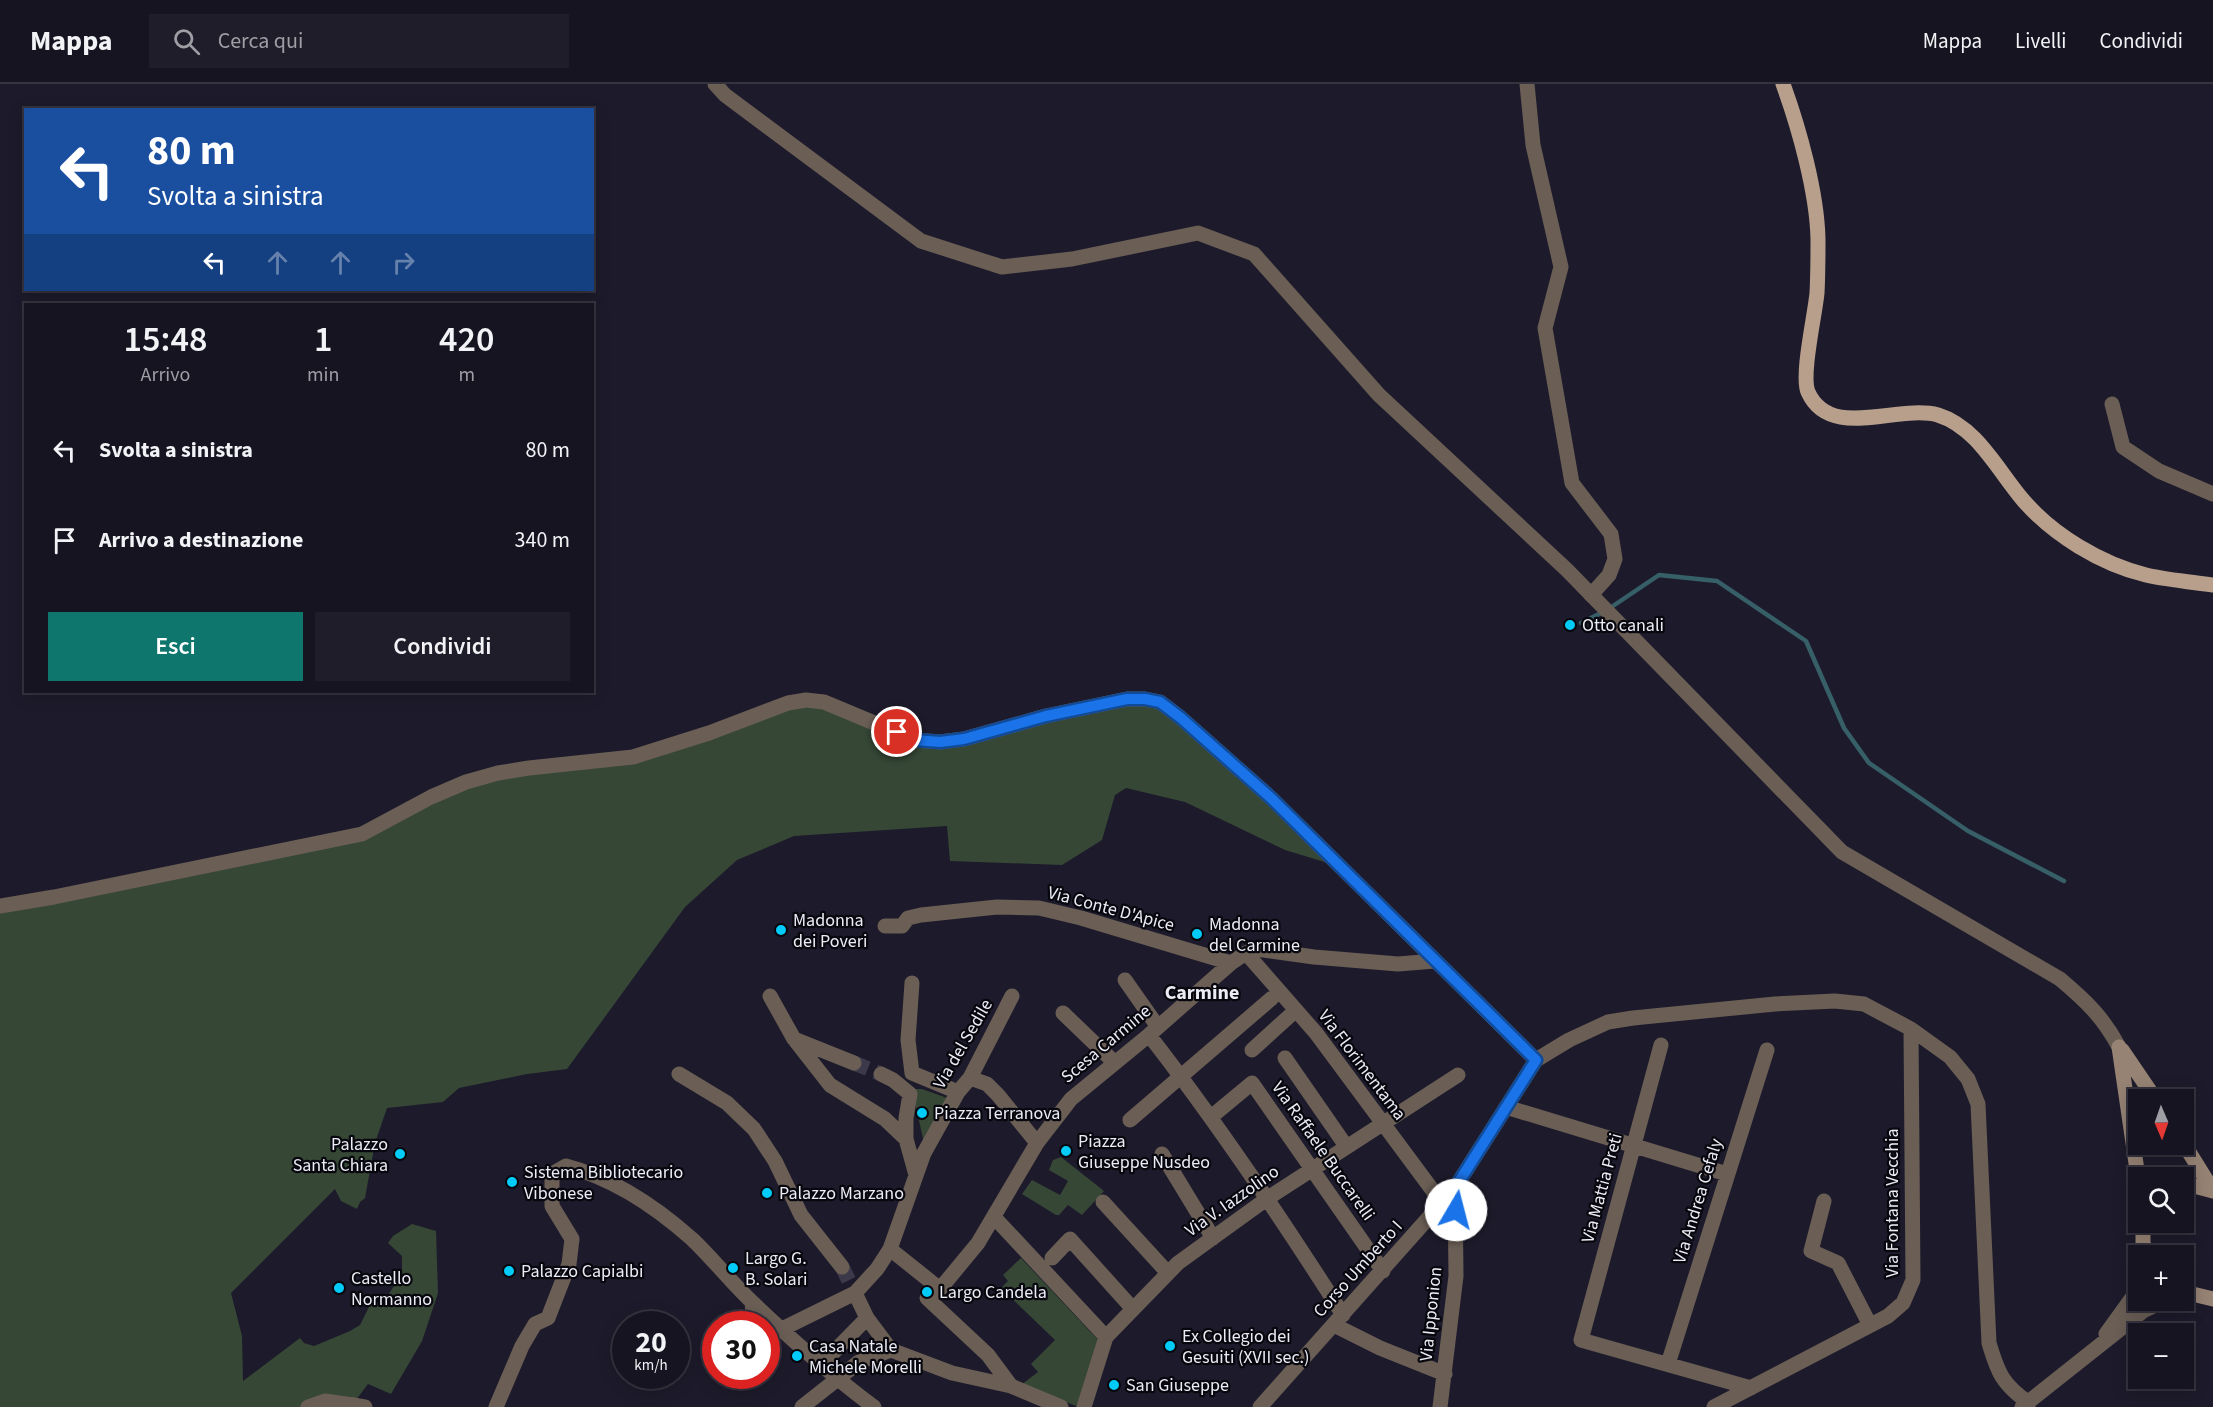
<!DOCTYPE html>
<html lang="it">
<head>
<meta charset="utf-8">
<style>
  :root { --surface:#161420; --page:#1f1d29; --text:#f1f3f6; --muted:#9e9ea5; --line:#35333e; --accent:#0f766e }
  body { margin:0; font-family:"Source Sans 3",sans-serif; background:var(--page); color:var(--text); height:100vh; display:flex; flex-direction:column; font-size:22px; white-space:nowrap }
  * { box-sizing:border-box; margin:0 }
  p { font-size:20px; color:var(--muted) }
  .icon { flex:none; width:33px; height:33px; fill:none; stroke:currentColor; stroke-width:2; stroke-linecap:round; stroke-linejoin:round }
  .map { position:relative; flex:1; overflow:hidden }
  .side { position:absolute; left:24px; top:219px; width:570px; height:390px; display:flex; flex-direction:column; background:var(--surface); border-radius:0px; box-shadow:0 3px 15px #0003,0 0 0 2px var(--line) }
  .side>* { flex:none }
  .guide { position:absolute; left:24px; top:24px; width:570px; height:183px; border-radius:0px; box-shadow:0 3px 15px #0003,0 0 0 2px var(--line); background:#1a4fa0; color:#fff; overflow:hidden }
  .needle { width:39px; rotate:178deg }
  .tools { position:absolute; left:2128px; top:1005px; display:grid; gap:12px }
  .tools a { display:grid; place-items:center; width:66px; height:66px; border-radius:0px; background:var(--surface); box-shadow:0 3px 15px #0003,0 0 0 2px var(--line); font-size:30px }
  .speed { position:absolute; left:612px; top:1227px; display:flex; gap:12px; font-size:30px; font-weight:700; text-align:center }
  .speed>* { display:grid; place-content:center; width:78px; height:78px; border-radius:50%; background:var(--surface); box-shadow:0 3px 15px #0003,0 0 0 2px var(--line); line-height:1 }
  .speed small { font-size:15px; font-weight:400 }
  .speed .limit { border:9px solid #d22; background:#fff; color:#111 }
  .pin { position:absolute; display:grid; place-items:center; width:51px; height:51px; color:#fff; margin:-26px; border:3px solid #fff; border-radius:50%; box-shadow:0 2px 6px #0007 }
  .me { position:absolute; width:66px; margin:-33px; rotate:8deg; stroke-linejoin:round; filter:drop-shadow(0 0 4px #0008) }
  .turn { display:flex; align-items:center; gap:21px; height:126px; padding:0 24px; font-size:27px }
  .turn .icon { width:78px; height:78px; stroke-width:2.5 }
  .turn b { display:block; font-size:42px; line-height:51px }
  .lanes { display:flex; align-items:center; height:57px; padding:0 24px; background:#0003; justify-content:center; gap:30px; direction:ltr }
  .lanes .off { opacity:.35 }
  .eta { display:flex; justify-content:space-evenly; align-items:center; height:102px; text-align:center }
  .eta b { font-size:36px; font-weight:600; line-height:42px }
  .action { display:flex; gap:12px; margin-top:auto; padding:12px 24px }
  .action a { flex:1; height:69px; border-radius:0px; background:var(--accent); color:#fff; font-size:24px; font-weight:600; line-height:69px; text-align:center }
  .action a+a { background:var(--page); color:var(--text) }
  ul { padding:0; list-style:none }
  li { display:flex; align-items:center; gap:18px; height:90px; padding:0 24px }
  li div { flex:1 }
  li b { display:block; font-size:22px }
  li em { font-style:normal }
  header { display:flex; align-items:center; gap:36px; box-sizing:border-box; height:84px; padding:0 30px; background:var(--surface); border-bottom:2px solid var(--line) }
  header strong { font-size:28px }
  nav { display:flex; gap:33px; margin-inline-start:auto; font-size:21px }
  .search { width:420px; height:54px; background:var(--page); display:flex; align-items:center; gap:15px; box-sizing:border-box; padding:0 21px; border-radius:0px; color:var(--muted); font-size:22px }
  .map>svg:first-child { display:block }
  .green { fill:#364736 }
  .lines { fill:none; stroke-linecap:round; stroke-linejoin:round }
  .stream { stroke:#375f68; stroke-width:4.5 }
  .minor-tunnel { stroke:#3c3a4a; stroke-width:15; stroke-dasharray:15 8; stroke-linecap:butt }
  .minor { stroke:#6a5e55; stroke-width:15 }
  .tertiary { stroke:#6a5e55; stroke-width:15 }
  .secondary { stroke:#968374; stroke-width:15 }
  .primary { stroke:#b79f8c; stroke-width:15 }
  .route-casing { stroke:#114b97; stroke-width:15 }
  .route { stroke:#1a73e8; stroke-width:10 }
  .poi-dot { fill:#00cbf9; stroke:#07070d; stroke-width:2 }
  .labels { text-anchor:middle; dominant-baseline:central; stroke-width:4.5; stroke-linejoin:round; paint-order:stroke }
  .poi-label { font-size:18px; fill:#ececf7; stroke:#07070d; text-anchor:start }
  .street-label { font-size:18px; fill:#ececf7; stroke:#07070d }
  .neighbourhood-label { font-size:20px; font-weight:bold; fill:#ececf7; stroke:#07070d }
</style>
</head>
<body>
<header>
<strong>Mappa</strong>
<div class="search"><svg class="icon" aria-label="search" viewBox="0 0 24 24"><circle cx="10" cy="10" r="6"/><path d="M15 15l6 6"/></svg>Cerca qui</div>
<nav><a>Mappa</a><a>Livelli</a><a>Condividi</a></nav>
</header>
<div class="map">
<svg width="2213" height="1323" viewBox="0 0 2213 1323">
  <rect width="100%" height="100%" fill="#1d1b2b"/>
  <path class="green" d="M 806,616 L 925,658 L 1046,632 L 1160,618 L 1341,783 L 1285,766 L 1185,718 L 1126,704 L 1115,711 L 1102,756 L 1062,781 L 950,777 L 947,742 L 794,752 L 737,776 L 685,823 L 567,985 L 527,990 L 459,1004 L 443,1018 L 387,1024 L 375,1059 L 365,1114 L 360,1118 L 357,1125 L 341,1117 L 335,1105 L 231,1209 L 242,1252 L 243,1297 L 300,1254 L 304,1259 L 314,1262 L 350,1247 L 360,1241 L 369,1223 L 388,1211 L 402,1190 L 402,1172 L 388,1159 L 393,1152 L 412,1140 L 436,1147 L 438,1209 L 422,1257 L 391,1310 L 368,1300 L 353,1320 L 354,1323 L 0,1323 L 0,822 L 344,754 L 466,698 L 608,677 Z
    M 912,1005 L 922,1005 L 950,1015 L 924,1059 Z
    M 1061,1073 L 1104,1107 L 1082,1131 L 1068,1121 L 1059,1131 L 1056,1131 L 1022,1110 L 1032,1096 L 1060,1111 L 1068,1097 L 1049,1086 L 1053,1076 Z
    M 1021,1174 L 1099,1257 L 1079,1323 L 1021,1301 L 1038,1288 L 1031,1280 L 1055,1256 L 1001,1204 L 1008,1197 L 1003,1191 Z"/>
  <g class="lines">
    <path class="stream" d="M 1610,524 L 1659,491 L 1717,497 L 1806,557 L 1844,644 L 1869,679 L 1968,747 L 2064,797
      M 1581,539 L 1603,528"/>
    <path class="minor-tunnel" d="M 854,979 L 881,990
      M 842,1183 L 855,1209"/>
    <path class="minor" d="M 1527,0 L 1533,61 L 1561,183 L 1545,244 L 1572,399 L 1611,450 L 1615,475 L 1609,491 L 1591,511
      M 2112,320 L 2123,363 L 2159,387 L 2213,410
      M 885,842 L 902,842 L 908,834 L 921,831 L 997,823 L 1039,824 L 1081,834 L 1231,879
      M 1246,869 L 1316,949 L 1442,1119
      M 1125,896 L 1158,943
      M 912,899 L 908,956 L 912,989 L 958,1008
      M 770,912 L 794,955 L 830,1001 L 885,1035 L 906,1055 L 916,1091
      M 1063,929 L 1115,979
      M 1149,951 C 1219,1041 1282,1135 1343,1231
      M 794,955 L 854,979
      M 1661,961 L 1581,1256 L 1751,1304
      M 1252,966 L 1295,927
      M 1285,974 L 1346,1062
      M 679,990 L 727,1019 L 754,1045 L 775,1077 L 801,1131 L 842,1183
      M 881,990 L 893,996 L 910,1010 L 906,1034 L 906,1055
      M 970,994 L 987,1000 L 998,1011 L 1037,1059
      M 1506,1023 L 1727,1090
      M 1211,1033 L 1252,999 L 1383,1187
      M 1130,1036 L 1272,914
      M 1162,1070 L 1213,1154
      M 1824,1117 L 1811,1167 L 1838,1179 L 1870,1241
      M 1103,1118 L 1168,1189
      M 994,1133 L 1106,1253
      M 890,1165 L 940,1205
      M 1052,1174 L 1070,1155 L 1133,1225
      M 855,1209 L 867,1234 L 891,1266 L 952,1289 L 1011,1302 L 1061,1323
      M 752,1218 L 754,1240
      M 1334,1241 L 1380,1264 L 1445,1290
      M 782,1245 L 855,1209 L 877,1185 L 890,1165 L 924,1069 L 958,1008 L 970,994 L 1012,912
      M 2106,1250 L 2137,1207 L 2139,1197
      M 822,1280 L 867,1234
      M 1668,1280 L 1767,966
      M 1011,1302 L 988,1271 L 927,1214 L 940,1205 L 978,1159 L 1037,1059 L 1071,1015 L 1149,951 L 1231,879 L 1246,869 L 1256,865 L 1314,873 L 1398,880 L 1435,877
      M 353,1321 L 365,1323
      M 496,1323 L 522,1262 L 535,1240 L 548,1234 L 569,1180 L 572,1155 L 552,1122 L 552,1090 L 566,1082 C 613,1094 656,1123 692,1155 C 713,1175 731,1198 752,1218 C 791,1255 831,1291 874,1323
      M 802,1323 L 859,1278 L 891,1266
      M 1084,1323 L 1106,1253 L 1178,1179 L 1268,1114 L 1458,991
      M 1260,1323 L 1455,1104 L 1536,976 L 1569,956 L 1608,938 L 1633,934 L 1775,920 L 1835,917 L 1864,920 L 1911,945 L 1950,973 L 1968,995 L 1978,1020 L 1989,1259 C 1998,1289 2002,1300 2029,1319
      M 1440,1323 L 1456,1192 L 1455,1104
      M 1714,1323 L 1888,1232 L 1903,1219 L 1913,1196 L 1911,945
      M 2022,1323 L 2143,1227 L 2166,1216"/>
    <path class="tertiary" d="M 715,0 L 725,11 L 921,157 L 1002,183 L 1072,175 L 1198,149 L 1254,170 L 1379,311 L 1567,486 L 1842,768 L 2060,895 C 2086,917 2103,933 2119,963
      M 0,822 L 54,813 L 362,750 L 431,713 L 466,698 L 498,689 L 529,684 L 633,673 L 709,649 L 788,619 L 806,616 L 824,618 L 915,656 L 940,658 L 964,655 L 1046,632 L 1127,615 L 1145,615 L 1160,618 L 1181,634 L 1271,714 L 1536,976
      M 308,1323 L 325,1317 L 353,1321"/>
    <path class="secondary" d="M 2119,963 L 2139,1100
      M 2122,966 L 2156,1016
      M 2184,1060 L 2212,1105
      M 2184,1102 L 2194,1102 L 2213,1107
      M 2143,1138 L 2143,1159 L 2148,1172
      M 2184,1208 L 2213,1215"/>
    <path class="primary" d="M 1783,0 C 1799,44 1817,108 1818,155 C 1818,173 1818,191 1817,209 C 1815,231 1801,291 1808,308 C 1830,357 1897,320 1938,331 C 1977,343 1998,387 2023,416 C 2053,451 2101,480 2146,491 C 2168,496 2191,498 2213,501"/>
  </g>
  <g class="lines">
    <defs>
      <path id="route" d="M 897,648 L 915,656 L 940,658 L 964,655 L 1046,632 L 1127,615 L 1145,615 L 1160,618 L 1181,634 L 1271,714 L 1536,976 L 1455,1104 L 1456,1126"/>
    </defs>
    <use href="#route" class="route-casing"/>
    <use href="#route" class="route"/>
  </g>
  <g class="poi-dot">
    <circle cx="1570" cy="541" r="6"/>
    <circle cx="781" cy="846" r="6"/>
    <circle cx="1197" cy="850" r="6"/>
    <circle cx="922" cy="1029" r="6"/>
    <circle cx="1066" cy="1067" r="6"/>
    <circle cx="400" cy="1070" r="6"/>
    <circle cx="512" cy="1098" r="6"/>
    <circle cx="767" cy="1109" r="6"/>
    <circle cx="733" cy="1184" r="6"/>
    <circle cx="509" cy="1187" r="6"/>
    <circle cx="339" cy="1204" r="6"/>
    <circle cx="927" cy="1208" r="6"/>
    <circle cx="1170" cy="1262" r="6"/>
    <circle cx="797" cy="1272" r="6"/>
    <circle cx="1114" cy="1301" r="6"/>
  </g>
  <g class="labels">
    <g class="poi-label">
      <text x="1582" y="541">Otto canali</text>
      <text x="793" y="836">Madonna<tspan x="793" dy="21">dei Poveri</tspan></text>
      <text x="1209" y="840">Madonna<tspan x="1209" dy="21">del Carmine</tspan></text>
      <text x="934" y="1029">Piazza Terranova</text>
      <text x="1078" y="1057">Piazza<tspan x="1078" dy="21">Giuseppe Nusdeo</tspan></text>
      <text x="388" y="1060" text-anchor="end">Palazzo<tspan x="388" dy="21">Santa Chiara</tspan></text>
      <text x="524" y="1088">Sistema Bibliotecario<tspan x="524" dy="21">Vibonese</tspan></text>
      <text x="779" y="1109">Palazzo Marzano</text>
      <text x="745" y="1174">Largo G.<tspan x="745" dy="21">B. Solari</tspan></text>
      <text x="521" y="1187">Palazzo Capialbi</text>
      <text x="351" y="1194">Castello<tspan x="351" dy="21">Normanno</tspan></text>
      <text x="939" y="1208">Largo Candela</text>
      <text x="1182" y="1252">Ex Collegio dei<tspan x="1182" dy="21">Gesuiti (XVII sec.)</tspan></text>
      <text x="809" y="1262">Casa Natale<tspan x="809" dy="21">Michele Morelli</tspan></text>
      <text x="1126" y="1301">San Giuseppe</text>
    </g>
    <g class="street-label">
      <text transform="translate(1111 825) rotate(15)">Via Conte D'Apice</text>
      <text transform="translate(963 960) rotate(-60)">Via del Sedile</text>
      <text transform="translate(1106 960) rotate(-40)">Scesa Carmine</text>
      <text transform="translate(1362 981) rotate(53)">Via Florimentama</text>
      <text transform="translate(1323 1067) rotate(55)">Via Raffaele Buccarelli</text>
      <text transform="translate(1602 1104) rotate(-75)">Via Mattia Preti</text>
      <text transform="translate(1232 1117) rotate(-35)">Via V. Iazzolino</text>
      <text transform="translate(1698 1117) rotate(-73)">Via Andrea Cefaly</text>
      <text transform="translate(1892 1119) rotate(-90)">Via Fontana Vecchia</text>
      <text transform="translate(1358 1185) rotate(-48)">Corso Umberto I</text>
      <text transform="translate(1431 1230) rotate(-84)">Via Ipponion</text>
    </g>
    <g class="neighbourhood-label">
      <text x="1202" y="909">Carmine</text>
    </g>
  </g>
</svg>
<div class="tools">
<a><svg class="needle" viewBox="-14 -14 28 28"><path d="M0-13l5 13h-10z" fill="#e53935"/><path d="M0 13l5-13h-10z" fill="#9e9ea5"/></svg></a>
<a><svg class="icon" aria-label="search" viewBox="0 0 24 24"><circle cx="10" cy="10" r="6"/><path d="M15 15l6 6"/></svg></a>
<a>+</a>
<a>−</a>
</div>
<div class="speed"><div>20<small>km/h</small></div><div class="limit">30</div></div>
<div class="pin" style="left:897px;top:648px;background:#d93025"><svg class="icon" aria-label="arrive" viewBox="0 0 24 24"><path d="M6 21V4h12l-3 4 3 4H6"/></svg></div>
<svg class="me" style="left:1456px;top:1126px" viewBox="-20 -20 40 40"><circle r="19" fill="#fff"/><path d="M0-13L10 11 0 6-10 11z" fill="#1a73e8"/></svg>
<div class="guide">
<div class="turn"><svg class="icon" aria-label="left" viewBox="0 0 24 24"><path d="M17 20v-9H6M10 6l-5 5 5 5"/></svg><div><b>80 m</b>Svolta a sinistra</div></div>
<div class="lanes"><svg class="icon" aria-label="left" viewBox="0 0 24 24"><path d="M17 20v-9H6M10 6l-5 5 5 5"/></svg><svg class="icon off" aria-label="ahead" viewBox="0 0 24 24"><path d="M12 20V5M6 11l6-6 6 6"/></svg><svg class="icon off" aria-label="ahead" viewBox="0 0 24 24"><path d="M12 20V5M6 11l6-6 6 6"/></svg><svg class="icon off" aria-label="right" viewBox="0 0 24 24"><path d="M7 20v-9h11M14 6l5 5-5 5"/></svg></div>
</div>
<section class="side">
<div class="eta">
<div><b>15:48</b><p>Arrivo</p></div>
<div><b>1</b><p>min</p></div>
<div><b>420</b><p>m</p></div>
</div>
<ul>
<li><svg class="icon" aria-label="left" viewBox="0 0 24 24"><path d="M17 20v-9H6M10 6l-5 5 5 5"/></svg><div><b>Svolta a sinistra</b></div><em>80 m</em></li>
<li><svg class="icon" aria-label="arrive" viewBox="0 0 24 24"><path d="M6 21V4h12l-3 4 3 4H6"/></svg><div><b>Arrivo a destinazione</b></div><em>340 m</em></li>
</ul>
<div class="action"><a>Esci</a><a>Condividi</a></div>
</section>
</div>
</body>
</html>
